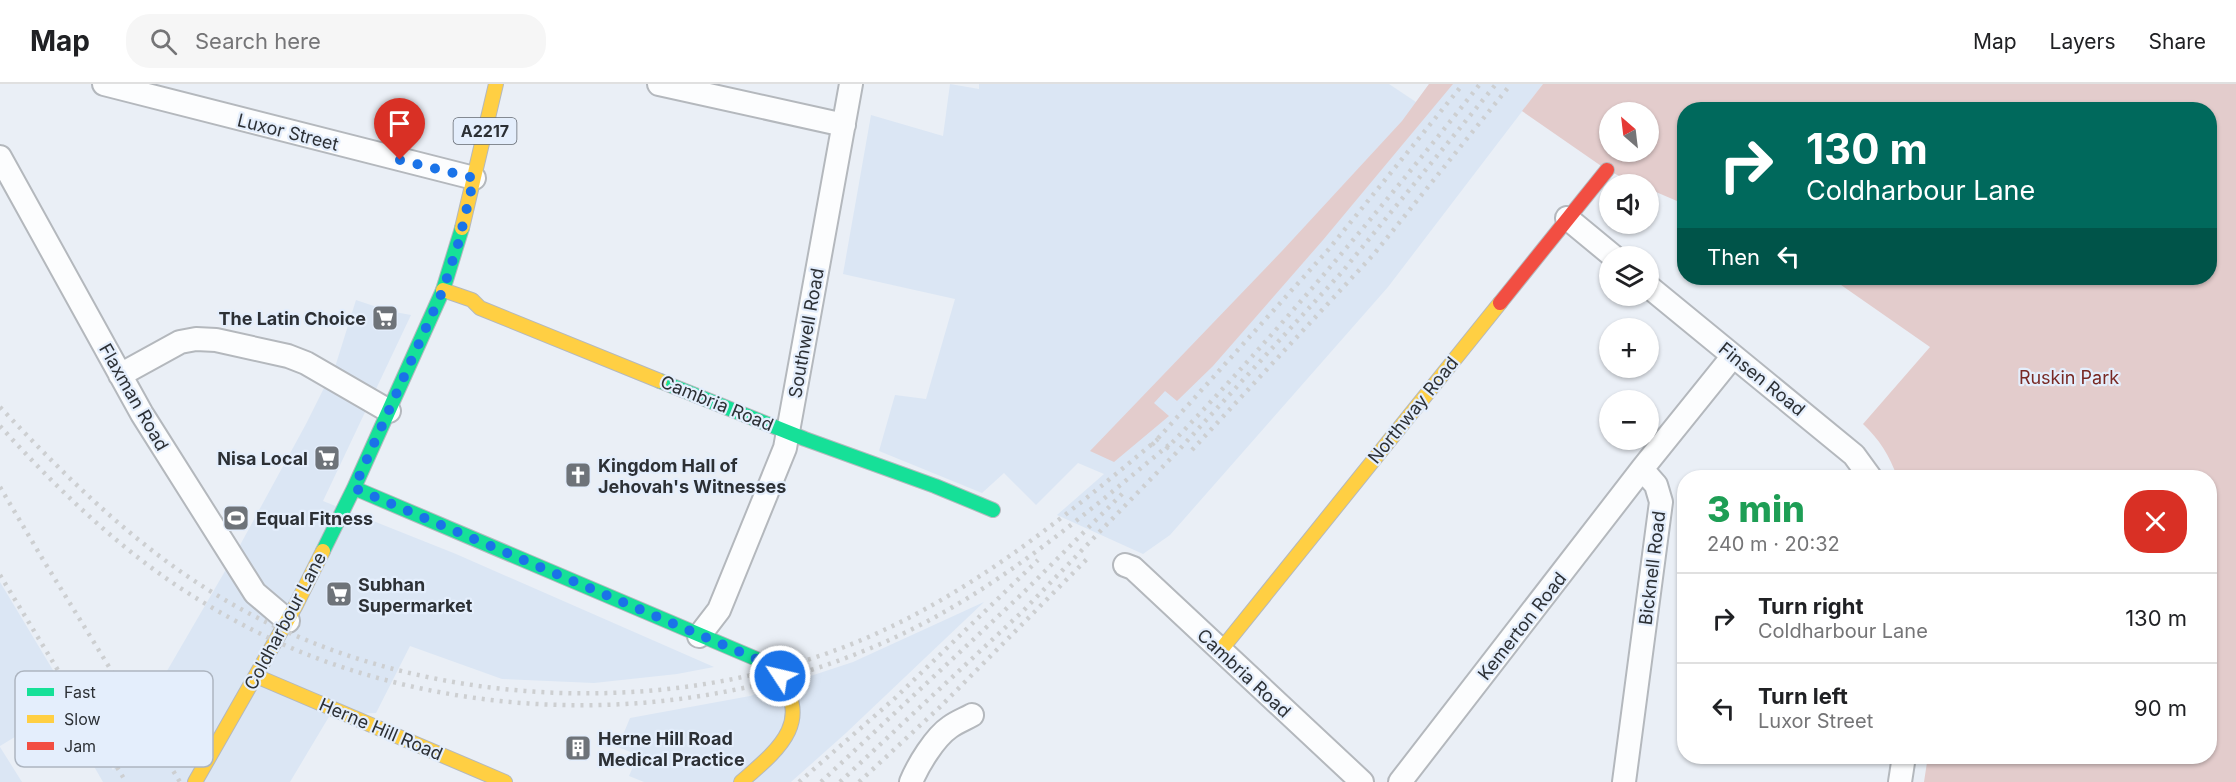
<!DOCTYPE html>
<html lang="en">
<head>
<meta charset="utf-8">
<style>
  :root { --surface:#fff; --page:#f6f6f6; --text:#202124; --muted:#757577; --line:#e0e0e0 }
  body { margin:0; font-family:Inter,sans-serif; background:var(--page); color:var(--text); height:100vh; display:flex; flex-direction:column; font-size:22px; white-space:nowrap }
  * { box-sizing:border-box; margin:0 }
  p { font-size:20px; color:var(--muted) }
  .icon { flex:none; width:33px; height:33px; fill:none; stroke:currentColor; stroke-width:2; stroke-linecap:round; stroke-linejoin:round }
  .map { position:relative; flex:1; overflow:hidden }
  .drawer { position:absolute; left:1677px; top:386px; width:540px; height:294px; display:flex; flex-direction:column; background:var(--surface); border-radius:24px; box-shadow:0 2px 4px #0004 }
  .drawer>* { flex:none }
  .guide { position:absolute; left:1677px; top:18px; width:540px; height:183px; border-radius:24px; box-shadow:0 2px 4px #0004; background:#00695c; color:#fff; overflow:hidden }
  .needle { width:39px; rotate:332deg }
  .tools { position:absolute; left:1599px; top:18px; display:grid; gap:12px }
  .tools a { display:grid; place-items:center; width:60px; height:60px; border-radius:50%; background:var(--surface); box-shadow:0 2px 4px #0004; font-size:30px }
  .pin { position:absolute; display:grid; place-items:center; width:51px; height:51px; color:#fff; margin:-62px -26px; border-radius:50% 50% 50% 0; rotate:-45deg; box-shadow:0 0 6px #0007 }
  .pin .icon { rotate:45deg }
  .me { position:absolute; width:66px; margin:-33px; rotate:305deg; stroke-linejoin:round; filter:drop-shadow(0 0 4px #0008) }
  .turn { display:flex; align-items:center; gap:21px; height:126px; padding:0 30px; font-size:27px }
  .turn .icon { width:78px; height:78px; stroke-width:2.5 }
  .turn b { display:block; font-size:42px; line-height:51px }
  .then { display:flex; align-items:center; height:57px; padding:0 30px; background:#0003; gap:12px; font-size:22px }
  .round { display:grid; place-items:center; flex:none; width:63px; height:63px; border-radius:24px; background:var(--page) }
  .headline { display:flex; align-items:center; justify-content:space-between; height:102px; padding:0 30px }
  h1 { font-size:36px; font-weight:800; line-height:45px; color:#1e9e55 }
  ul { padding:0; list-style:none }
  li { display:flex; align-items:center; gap:18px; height:90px; padding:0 30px; border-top:2px solid var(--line) }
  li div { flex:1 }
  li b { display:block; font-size:22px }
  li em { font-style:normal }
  header { display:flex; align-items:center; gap:36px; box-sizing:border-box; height:84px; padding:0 30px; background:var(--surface); border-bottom:2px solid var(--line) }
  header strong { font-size:28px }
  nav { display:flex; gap:33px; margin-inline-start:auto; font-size:21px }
  .search { width:420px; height:54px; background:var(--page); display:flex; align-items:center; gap:15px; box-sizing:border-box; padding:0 21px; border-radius:24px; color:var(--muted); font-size:22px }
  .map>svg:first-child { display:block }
  .built { fill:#dbe6f4 }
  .green { fill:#e3cccc; fill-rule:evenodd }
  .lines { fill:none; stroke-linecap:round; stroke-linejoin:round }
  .street-casing { stroke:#b4b8bd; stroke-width:26 }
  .fast-casing { stroke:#b4b8bd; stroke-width:16 }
  .slow-casing { stroke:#b4b8bd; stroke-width:16 }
  .jam-casing { stroke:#b4b8bd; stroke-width:16 }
  .street { stroke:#fcfdfe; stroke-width:22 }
  .fast { stroke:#16e098; stroke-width:14 }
  .slow { stroke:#ffcf43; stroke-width:14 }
  .jam { stroke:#f24e42; stroke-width:14 }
  .rail { stroke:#cdcfd1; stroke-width:4.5; stroke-dasharray:3 6; stroke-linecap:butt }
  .route { stroke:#1a73e8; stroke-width:10; stroke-dasharray:0 18 }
  .labels { text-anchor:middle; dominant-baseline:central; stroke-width:4.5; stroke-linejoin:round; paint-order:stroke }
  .shield { fill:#e4eefc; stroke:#636971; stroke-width:1.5 }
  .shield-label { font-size:16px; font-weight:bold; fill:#2c3035 }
  .street-label { font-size:18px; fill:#2c3035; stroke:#e4eefc }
  .poi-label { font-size:18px; font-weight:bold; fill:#2c3035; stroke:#e4eefc; text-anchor:start }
  .park-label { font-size:18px; fill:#782924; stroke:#e4eefc }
  .key { fill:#e4eefc; stroke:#adb5c0; stroke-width:1.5 }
  .key-label { font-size:16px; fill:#2c3035 }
</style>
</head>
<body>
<header>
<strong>Map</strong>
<div class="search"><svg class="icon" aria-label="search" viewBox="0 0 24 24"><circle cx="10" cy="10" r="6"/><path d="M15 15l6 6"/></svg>Search here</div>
<nav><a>Map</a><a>Layers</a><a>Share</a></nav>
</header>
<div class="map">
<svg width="2236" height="698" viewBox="0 0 2236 698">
  <rect width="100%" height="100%" fill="#eaeff6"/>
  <path class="built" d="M 950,0 L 979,5 L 979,0 L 1389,0 L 1416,18 L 1429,0 L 1543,0 L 1388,203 L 1170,451 L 1143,470 L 1057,431 L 1104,390 L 1078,379 L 1036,421 L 1004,389 L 982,409 L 879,367 L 895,311 L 926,315 L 955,215 L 843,190 L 871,31 L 943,52 Z
    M 356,216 L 389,227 L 411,231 L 323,417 L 456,470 L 714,583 L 677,590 L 594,599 L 502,595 L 410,562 L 376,629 L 330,631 L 290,698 L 103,698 L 61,625 L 0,662 L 0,498 L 113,686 L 142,630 L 239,463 L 306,340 L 336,280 Z
    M 984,518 L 846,649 L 791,698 L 644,698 L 629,692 L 638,671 L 618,663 L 630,634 L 750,612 L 853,578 Z
    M 0,663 L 22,698 L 0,698 Z"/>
  <path class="green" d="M 1429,0 L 1453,0 L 1323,156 L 1213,282 L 1177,317 L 1165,307 L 1154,319 L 1169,332 L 1114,378 L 1090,367 L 1282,167 L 1402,37 Z
    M 1543,0 L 2236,0 L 2236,698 L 1924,698 L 1928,672 L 2210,672 L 2210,393 L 1897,393 C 1890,372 1879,355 1863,340 L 1930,263 L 1831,194 L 2210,194 L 2210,26 L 1684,26 L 1684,120 L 1649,105 L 1648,100 L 1636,100 L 1607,86 L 1522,27 ZM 1610,28 L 1648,28 L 1648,68 L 1610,68 Z"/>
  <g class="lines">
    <defs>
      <path id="street" d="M 104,0 L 474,94
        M 659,0 L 844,41
        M 0,73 L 142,330 L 255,509 L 288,537
        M 1567,134 L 1613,172
        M 1648,202 L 1854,371 L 1870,393
        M 120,291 L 180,258 L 196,255 L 216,256 L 288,272 L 306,279 L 389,327
        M 1125,481 L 1133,484 L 1362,698
        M 699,552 L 719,526 L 785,364 L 851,0
        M 911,698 C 918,681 935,653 950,643 C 957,638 965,635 972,631
        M 1400,698 L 1642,385
        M 1624,698 L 1661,418 L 1656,401 L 1642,385 L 1733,272
        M 1900,698 L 1904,672"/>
      <path id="fast" d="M 660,297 L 805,355 L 935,402 L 993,426
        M 354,404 L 766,579 L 775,588
        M 323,467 L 354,404 L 443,206 L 462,144"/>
      <path id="slow" d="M 462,144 L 496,0
        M 443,206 L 472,216 L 480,224 L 660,297
        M 1220,567 L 1500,219
        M 256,592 L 505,698
        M 195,698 L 296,521 L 323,467
        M 741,698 C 778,666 816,637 775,588"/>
      <path id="jam" d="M 1500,219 L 1607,86"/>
    </defs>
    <use href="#street" class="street-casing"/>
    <use href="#fast" class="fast-casing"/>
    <use href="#slow" class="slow-casing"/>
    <use href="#jam" class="jam-casing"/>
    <use href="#street" class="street"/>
    <use href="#fast" class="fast"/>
    <use href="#slow" class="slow"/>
    <use href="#jam" class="jam"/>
    <path class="rail" d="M 0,323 C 67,394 136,463 220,513 C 411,628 679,641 882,547 C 985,499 1072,427 1158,355
      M 0,342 C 57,405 127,473 201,517 C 242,542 286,564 333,580 C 515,643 723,634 898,552 C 1000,504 1084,431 1170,360
      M 1152,361 L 1328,166 L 1463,0
      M 1166,365 C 1277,250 1380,126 1480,0
      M 1192,366 L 1374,170 L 1511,0
      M 0,403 L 42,474 L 180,698
      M 0,491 L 126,698
      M 799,698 L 894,615 L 1038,476
      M 821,698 L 1023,509 L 1126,406
      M 840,698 L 1023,527 L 1176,369 L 1342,188 L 1496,0
      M 859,698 L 940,623 L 1088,474"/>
  </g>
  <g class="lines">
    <path class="route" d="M 400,76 L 474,94 L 459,157 L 443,206 L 354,404 L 766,579 L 780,592"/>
  </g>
  <defs>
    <symbol id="supermarket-square" viewBox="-11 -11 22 22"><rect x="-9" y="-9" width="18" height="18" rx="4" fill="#6e7379" stroke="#e4eefc"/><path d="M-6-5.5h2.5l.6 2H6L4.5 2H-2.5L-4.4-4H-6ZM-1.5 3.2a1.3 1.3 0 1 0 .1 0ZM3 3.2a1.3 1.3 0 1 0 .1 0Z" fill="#fff"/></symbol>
    <symbol id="church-square" viewBox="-11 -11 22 22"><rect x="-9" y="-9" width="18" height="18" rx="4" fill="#6e7379" stroke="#e4eefc"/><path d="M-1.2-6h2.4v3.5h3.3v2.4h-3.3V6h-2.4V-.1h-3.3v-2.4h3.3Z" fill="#fff"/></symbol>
    <symbol id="stadium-square" viewBox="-11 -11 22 22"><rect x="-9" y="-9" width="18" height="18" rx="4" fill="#6e7379" stroke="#e4eefc"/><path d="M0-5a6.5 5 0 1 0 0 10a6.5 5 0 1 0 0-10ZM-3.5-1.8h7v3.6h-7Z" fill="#fff"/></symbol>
    <symbol id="building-square" viewBox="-11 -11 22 22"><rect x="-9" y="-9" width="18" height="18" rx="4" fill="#6e7379" stroke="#e4eefc"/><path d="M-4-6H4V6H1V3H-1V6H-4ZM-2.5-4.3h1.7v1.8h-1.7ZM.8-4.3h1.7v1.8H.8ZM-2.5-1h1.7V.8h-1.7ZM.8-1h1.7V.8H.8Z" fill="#fff"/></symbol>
  </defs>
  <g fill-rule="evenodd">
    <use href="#supermarket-square" x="370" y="219" width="30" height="30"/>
    <use href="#supermarket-square" x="312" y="359" width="30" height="30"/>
    <use href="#church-square" x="563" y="376" width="30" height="30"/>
    <use href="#stadium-square" x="221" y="419" width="30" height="30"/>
    <use href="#supermarket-square" x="324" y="495" width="30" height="30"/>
    <use href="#building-square" x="563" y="649" width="30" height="30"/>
  </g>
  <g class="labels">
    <rect class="shield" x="453.5" y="34" width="63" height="26" rx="4.5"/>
    <g class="shield-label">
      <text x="485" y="47">A2217</text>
    </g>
    <g class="street-label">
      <text transform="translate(288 48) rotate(14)">Luxor Street</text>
      <text transform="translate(806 249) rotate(-80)">Southwell Road</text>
      <text transform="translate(1762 295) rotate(39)">Finsen Road</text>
      <text transform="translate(134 313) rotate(60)">Flaxman Road</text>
      <text transform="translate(717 319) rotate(22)">Cambria Road</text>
      <text transform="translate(1413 326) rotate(-51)">Northway Road</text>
      <text transform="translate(1652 484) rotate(-83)">Bicknell Road</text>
      <text transform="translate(285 537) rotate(-62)">Coldharbour Lane</text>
      <text transform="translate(1522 542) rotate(-52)">Kemerton Road</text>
      <text transform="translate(1244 589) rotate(43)">Cambria Road</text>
      <text transform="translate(381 645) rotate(23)">Herne Hill Road</text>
    </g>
    <g class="poi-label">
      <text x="366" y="234" text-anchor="end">The Latin Choice</text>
      <text x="308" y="374" text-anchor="end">Nisa Local</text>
      <text x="598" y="381">Kingdom Hall of<tspan x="598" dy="21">Jehovah's Witnesses</tspan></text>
      <text x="256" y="434">Equal Fitness</text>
      <text x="358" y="500">Subhan<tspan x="358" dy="21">Supermarket</tspan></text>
      <text x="598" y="654">Herne Hill Road<tspan x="598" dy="21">Medical Practice</tspan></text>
    </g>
    <g class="park-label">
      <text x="2069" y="293">Ruskin Park</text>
    </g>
  </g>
  <rect x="15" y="587" width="198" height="96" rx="9" class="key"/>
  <rect x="27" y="604" width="27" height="8" fill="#16e098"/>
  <rect x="27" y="631" width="27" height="8" fill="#ffcf43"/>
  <rect x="27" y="658" width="27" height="8" fill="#f24e42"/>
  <g class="key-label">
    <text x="64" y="614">Fast</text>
    <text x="64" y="641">Slow</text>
    <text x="64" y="668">Jam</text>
  </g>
</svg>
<div class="tools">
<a><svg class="needle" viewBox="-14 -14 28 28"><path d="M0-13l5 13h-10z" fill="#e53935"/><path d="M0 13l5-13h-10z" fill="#757577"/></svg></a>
<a><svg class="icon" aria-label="sound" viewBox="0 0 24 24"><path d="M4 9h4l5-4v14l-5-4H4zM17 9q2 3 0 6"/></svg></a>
<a><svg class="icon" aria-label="layers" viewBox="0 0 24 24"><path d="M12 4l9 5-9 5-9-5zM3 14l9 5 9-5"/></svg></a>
<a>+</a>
<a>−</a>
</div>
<div class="pin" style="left:400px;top:76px;background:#d93025"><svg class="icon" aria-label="arrive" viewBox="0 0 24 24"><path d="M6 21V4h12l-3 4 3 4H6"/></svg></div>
<svg class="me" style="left:780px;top:592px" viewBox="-20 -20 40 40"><circle r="17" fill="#1a73e8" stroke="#fff" stroke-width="3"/><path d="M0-11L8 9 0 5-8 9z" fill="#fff"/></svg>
<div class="guide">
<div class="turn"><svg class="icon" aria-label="right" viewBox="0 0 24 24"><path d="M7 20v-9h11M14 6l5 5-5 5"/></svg><div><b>130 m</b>Coldharbour Lane</div></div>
<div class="then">Then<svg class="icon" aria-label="left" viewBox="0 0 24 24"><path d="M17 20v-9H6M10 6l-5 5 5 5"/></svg></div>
</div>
<section class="drawer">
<div class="headline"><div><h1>3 min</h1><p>240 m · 20:32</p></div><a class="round" style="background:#d93025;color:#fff"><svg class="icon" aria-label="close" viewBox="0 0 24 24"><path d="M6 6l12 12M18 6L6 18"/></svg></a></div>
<ul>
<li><svg class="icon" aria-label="right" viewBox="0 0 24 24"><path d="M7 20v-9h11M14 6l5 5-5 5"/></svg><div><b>Turn right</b><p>Coldharbour Lane</p></div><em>130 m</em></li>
<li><svg class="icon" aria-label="left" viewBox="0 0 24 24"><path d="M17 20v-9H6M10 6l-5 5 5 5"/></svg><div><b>Turn left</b><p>Luxor Street</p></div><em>90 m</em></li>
</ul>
</section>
</div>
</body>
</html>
